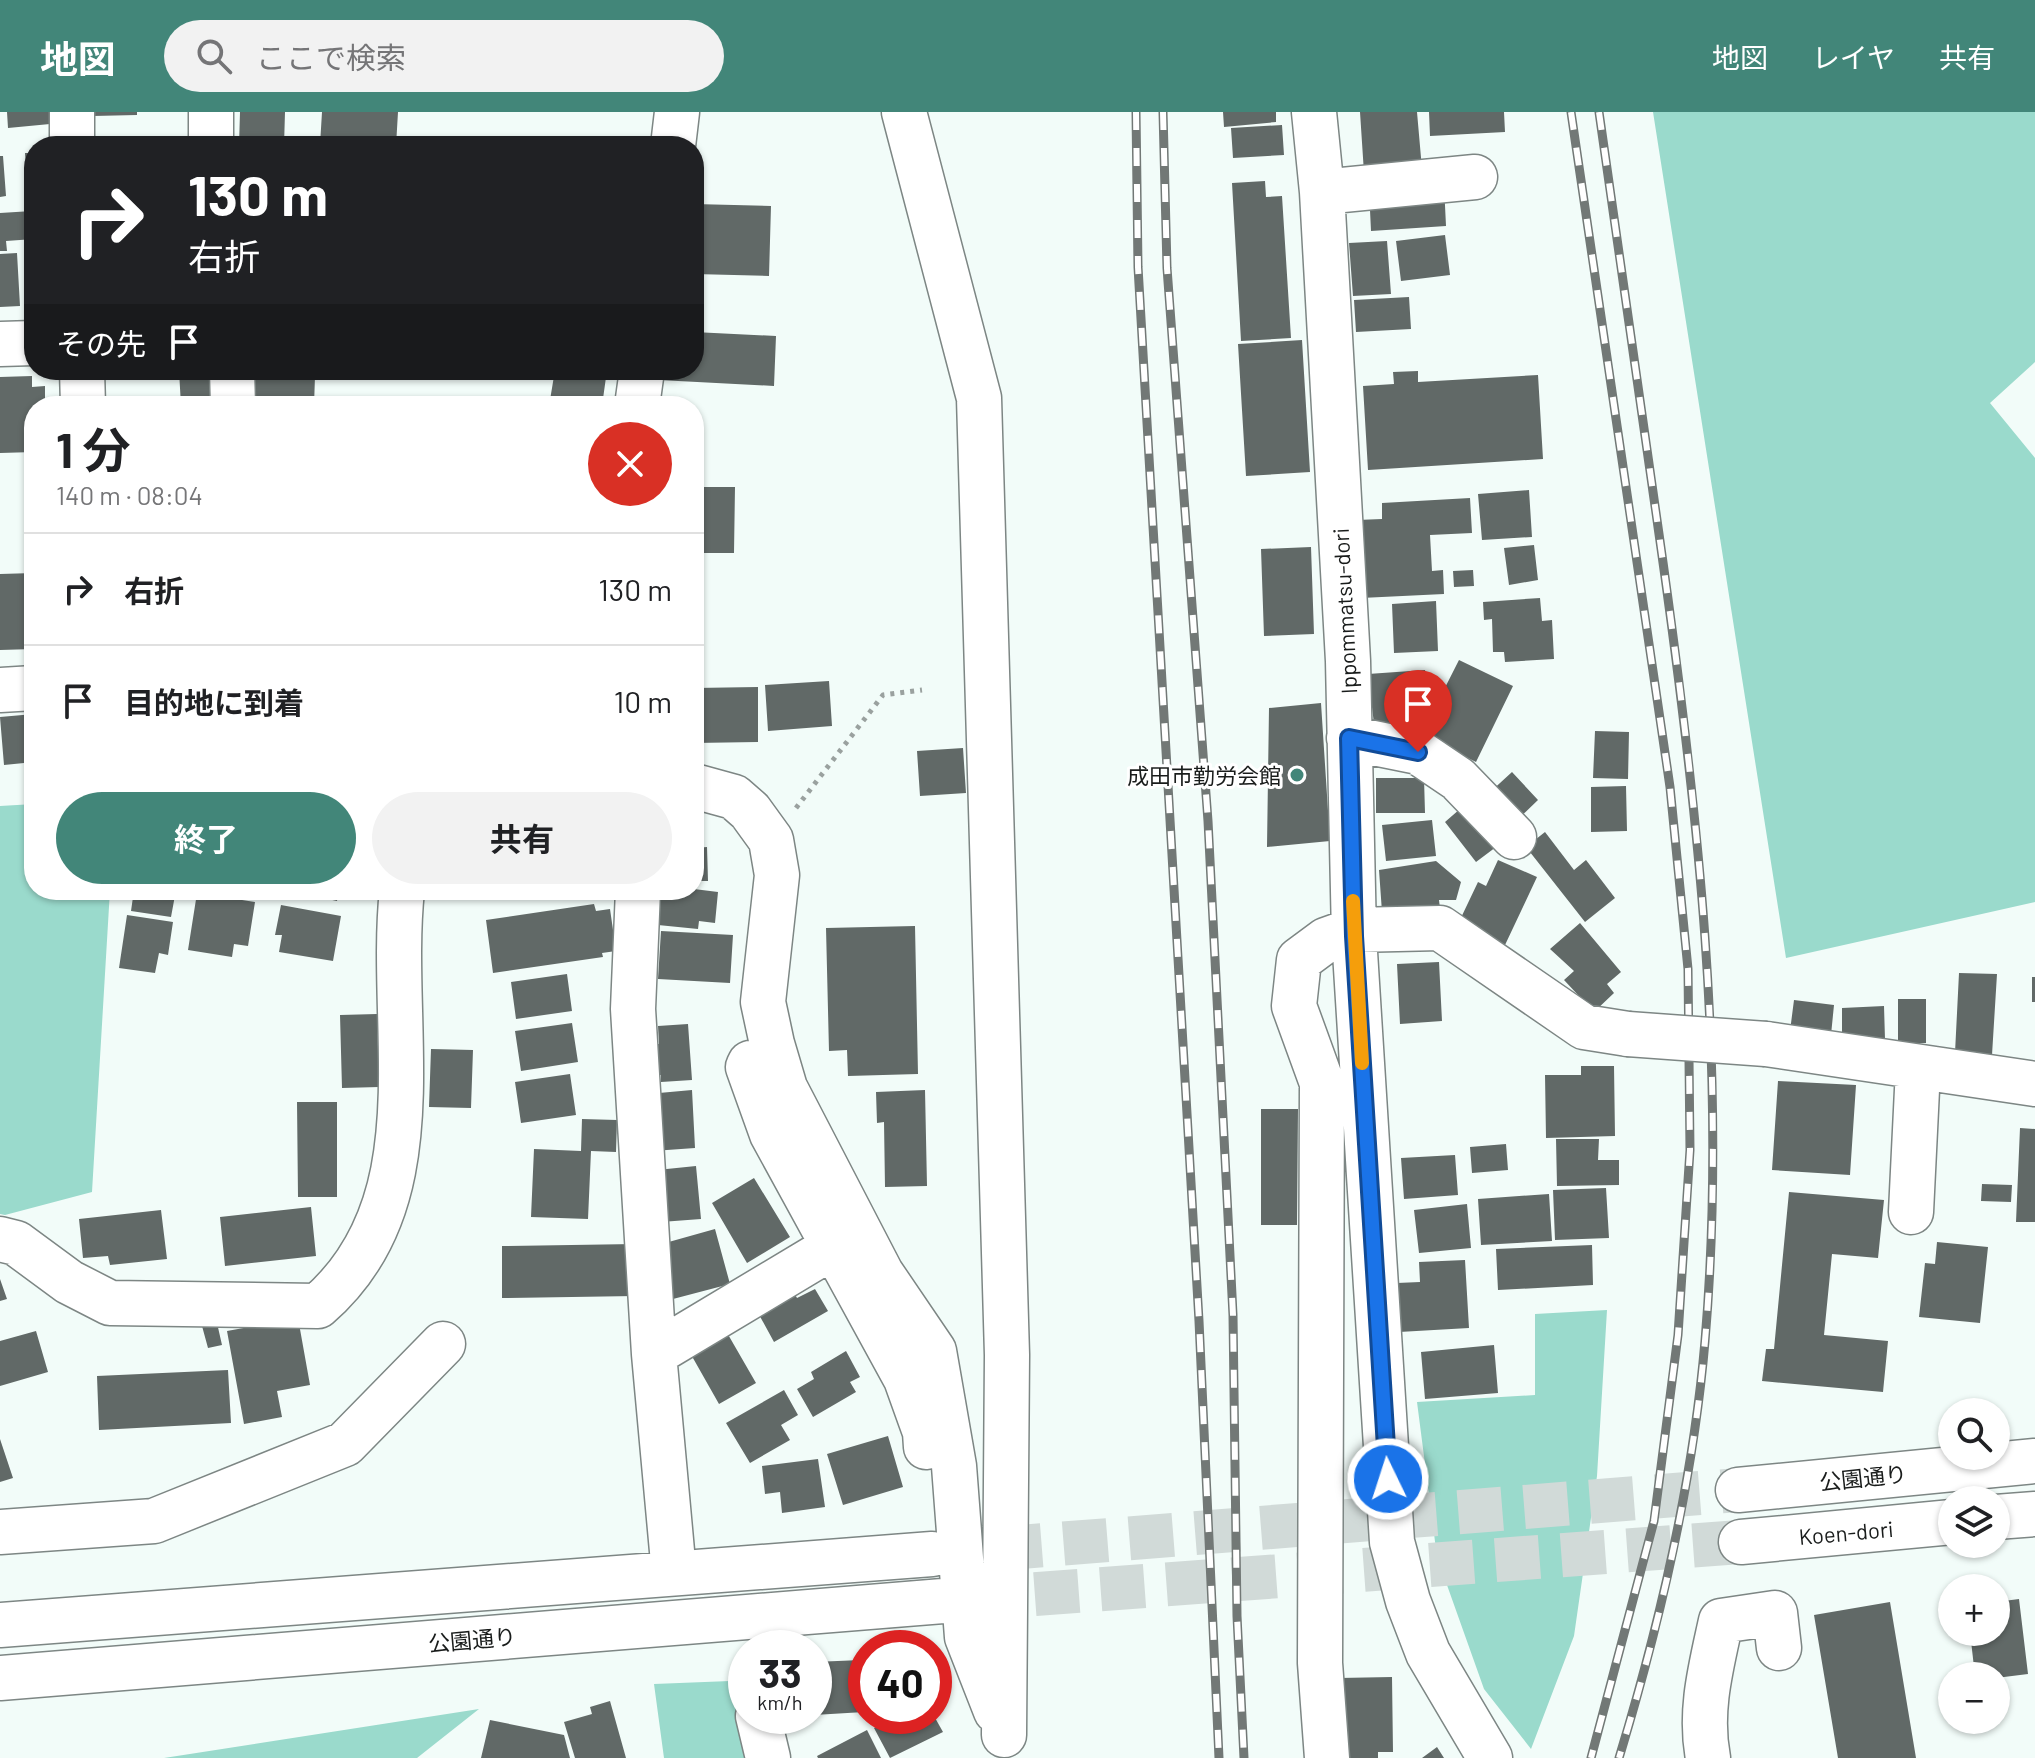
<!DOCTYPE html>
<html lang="ja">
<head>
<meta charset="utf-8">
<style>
  :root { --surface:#fff; --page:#f2f2f2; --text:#202124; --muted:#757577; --line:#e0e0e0; --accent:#428679 }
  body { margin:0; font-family:Barlow,"Noto Sans JP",sans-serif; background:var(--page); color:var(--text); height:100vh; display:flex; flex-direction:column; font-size:30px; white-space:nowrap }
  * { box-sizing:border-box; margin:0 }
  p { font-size:26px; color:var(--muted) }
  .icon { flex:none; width:44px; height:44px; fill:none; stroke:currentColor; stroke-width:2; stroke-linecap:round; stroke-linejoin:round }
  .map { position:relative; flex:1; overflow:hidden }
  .side { position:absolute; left:24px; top:284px; width:680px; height:504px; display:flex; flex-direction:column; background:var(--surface); border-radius:32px; box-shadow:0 2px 6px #0004 }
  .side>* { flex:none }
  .hud { position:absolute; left:24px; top:24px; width:680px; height:244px; border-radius:32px; box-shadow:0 2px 6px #0004; background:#202124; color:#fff; overflow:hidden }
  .fabs { position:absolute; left:1938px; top:1286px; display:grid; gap:16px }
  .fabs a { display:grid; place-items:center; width:72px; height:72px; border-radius:50%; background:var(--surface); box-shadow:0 2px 6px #0004; font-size:40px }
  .speed { position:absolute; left:728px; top:1518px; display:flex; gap:16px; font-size:40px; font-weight:700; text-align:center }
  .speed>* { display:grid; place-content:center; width:104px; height:104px; border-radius:50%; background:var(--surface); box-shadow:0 2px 6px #0004; line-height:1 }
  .speed small { font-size:20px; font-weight:400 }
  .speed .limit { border:12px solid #d22; background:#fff; color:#111 }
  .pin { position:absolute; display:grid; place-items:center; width:68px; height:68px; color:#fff; margin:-82px -34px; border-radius:50% 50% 50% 0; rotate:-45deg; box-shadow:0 0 8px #0007 }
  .pin .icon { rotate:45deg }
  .me { position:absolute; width:88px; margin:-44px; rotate:356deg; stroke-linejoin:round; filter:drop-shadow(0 0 6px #0008) }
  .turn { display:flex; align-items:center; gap:28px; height:168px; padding:0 32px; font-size:36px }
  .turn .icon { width:104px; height:104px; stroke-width:2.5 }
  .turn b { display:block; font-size:56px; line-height:68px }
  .then { display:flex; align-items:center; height:76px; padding:0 32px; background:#0003; gap:16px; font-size:30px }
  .round { display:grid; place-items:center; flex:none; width:84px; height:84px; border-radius:42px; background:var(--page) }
  .headline { display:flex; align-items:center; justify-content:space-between; height:136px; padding:0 32px }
  h1 { font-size:48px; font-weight:700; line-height:60px }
  .button { display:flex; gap:16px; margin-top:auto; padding:16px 32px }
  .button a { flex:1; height:92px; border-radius:48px; background:var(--accent); color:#fff; font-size:32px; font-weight:700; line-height:92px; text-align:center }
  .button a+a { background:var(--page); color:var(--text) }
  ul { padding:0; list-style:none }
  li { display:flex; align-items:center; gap:24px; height:112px; padding:0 32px; border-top:2px solid var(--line) }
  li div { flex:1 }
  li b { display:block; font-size:30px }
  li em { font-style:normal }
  header { display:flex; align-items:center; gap:48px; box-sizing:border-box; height:112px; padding:0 40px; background:var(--accent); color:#fff }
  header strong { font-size:38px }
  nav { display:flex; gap:44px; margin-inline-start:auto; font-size:28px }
  .search { width:560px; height:72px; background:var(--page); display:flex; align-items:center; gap:20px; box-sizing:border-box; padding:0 28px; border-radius:44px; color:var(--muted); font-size:30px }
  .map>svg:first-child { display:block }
  .green { fill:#9adacc }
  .building { fill:#616967 }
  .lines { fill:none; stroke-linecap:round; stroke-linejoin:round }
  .minor-tunnel { stroke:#d1dad8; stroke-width:44; stroke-dasharray:44 22; stroke-linecap:butt }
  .minor-casing { stroke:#7d8684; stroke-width:47 }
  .path { stroke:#9aa19f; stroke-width:5; stroke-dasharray:4 6; stroke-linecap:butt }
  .minor { stroke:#fff; stroke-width:44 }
  .rail-casing { stroke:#727876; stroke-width:9 }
  .rail { stroke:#fff; stroke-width:6; stroke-dasharray:18; stroke-linecap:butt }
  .minor-bridge-casing { stroke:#7d8684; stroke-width:47; stroke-linecap:butt }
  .minor-bridge { stroke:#fff; stroke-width:44 }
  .route-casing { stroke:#114b97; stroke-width:20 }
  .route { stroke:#1a73e8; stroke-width:14 }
  .slow { stroke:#f59e0b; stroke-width:14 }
  .poi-dot { fill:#428679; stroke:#fff; stroke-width:3 }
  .labels { text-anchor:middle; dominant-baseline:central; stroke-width:6; stroke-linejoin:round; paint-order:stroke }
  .street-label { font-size:22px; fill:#191c1b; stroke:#fff }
  .poi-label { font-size:22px; fill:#191c1b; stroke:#fff; text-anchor:end }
</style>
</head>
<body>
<header>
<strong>地図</strong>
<div class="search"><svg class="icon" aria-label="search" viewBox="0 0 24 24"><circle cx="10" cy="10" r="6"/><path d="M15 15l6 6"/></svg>ここで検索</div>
<nav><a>地図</a><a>レイヤ</a><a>共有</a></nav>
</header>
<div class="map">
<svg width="2035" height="1646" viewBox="0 0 2035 1646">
  <rect width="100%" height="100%" fill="#f2fcf9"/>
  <path class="green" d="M 1653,0 L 2035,0 L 2035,250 L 1990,291 L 2035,346 L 2035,790 L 1786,846 Z
    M 34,692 L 34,778 L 110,778 L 92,1080 L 5,1103 L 0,1102 L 0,694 Z
    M 1607,1198 L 1597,1364 L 1574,1524 L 1531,1637 L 1484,1577 L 1437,1445 L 1417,1290 L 1535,1283 L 1535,1202 Z
    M 730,1569 L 752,1646 L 664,1646 L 654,1572 Z
    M 479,1597 L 417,1646 L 164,1646 Z"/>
  <path class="building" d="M 7,0 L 49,0 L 50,12 L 8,16 Z
    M 93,0 L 137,0 L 137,3 L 93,4 Z
    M 240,0 L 285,0 L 284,34 L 239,34 Z
    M 322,0 L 398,0 L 396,34 L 320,33 Z
    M 1223,0 L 1276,0 L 1276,10 L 1224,15 Z
    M 1360,0 L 1417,0 L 1422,57 L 1364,61 Z
    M 1429,0 L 1504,0 L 1505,20 L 1430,24 Z
    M 1282,13 L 1284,43 L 1233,46 L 1231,16 Z
    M 25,41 L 34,41 L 34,72 L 27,72 Z
    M 0,44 L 3,44 L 6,84 L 0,85 Z
    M 1265,69 L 1266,85 L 1282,84 L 1291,226 L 1241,229 L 1232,71 Z
    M 1444,73 L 1446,114 L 1371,119 L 1369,77 Z
    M 694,92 L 771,94 L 769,164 L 694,162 Z
    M 32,99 L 34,127 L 6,129 L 7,139 L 0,139 L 0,101 Z
    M 1445,123 L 1450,163 L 1401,169 L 1396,129 Z
    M 1387,129 L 1391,182 L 1353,184 L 1349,131 Z
    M 17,141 L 20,194 L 0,195 L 0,142 Z
    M 1409,185 L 1411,217 L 1356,220 L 1354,188 Z
    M 694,220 L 776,224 L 774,274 L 659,268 L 659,258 L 694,258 Z
    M 1302,228 L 1310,360 L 1246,364 L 1238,232 Z
    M 179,258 L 217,258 L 219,294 L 181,294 Z
    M 555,258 L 607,258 L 602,294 L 549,294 Z
    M 1418,259 L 1418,270 L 1538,263 L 1543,347 L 1368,358 L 1363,274 L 1394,272 L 1393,260 Z
    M 247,262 L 315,264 L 314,294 L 246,294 Z
    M 32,264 L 32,275 L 45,274 L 45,294 L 34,294 L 34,340 L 0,341 L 0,265 Z
    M 694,375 L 735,375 L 734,441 L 694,441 Z
    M 1529,378 L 1532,425 L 1482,428 L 1478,382 Z
    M 1470,386 L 1472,421 L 1430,423 L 1432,459 L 1443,458 L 1444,482 L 1361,486 L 1357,408 L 1382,407 L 1382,391 Z
    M 1534,433 L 1538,468 L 1509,473 L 1504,436 Z
    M 1311,435 L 1314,522 L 1264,524 L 1261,437 Z
    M 1473,458 L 1474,474 L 1454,475 L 1453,459 Z
    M 34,461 L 34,537 L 0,538 L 0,462 Z
    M 1540,486 L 1542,509 L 1552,508 L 1554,547 L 1505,550 L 1504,540 L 1493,540 L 1492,507 L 1484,508 L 1483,490 Z
    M 1436,489 L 1438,539 L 1394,541 L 1392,492 Z
    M 1459,548 L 1513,574 L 1476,650 L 1421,623 Z
    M 1425,558 L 1431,595 L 1421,597 L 1423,618 L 1374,612 L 1368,562 Z
    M 829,569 L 832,614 L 768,619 L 765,573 Z
    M 758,575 L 758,630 L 694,631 L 694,576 Z
    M 1321,591 L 1330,729 L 1267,735 L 1269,596 Z
    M 34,602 L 34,650 L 4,653 L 0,605 Z
    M 1595,619 L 1629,620 L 1628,667 L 1593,666 Z
    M 963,636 L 966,681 L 920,684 L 917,639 Z
    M 1512,660 L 1538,688 L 1515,710 L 1488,682 Z
    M 1376,666 L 1424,666 L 1425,701 L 1376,701 Z
    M 1626,674 L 1627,719 L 1591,720 L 1591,675 Z
    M 1468,690 L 1500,732 L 1476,750 L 1445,710 Z
    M 1432,708 L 1436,744 L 1386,749 L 1382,713 Z
    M 1545,720 L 1574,758 L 1586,748 L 1615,786 L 1585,810 L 1526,735 Z
    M 707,735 L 708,769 L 694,769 L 694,736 Z
    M 1498,748 L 1537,765 L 1505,833 L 1458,812 L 1478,770 L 1486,774 Z
    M 1436,749 L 1461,770 L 1456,788 L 1439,788 L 1442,813 L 1383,814 L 1379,758 Z
    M 694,777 L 718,780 L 715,811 L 699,809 L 698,817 L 648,812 L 651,778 Z
    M 134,778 L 176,778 L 171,805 L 131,799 Z
    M 285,778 L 339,778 L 337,789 Z
    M 197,781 L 255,790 L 248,834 L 234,832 L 232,845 L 188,838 Z
    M 594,792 L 596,799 L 610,797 L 616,839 L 602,841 L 603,845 L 493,861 L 486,808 Z
    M 281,793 L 341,804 L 333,849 L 279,840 L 282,823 L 275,823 Z
    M 127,803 L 173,810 L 168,843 L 159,841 L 155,861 L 119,856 Z
    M 1580,811 L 1621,860 L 1607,872 L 1614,881 L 1594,900 L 1564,868 L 1574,859 L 1550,837 Z
    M 915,814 L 918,962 L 848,964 L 847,938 L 829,939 L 826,816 Z
    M 661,819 L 733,823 L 730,871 L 658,867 Z
    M 1439,850 L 1442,909 L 1400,912 L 1397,852 Z
    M 1959,861 L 1997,862 L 1992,943 L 1955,941 Z
    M 567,862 L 572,899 L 516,907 L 511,870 Z
    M 2032,865 L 2035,865 L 2035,890 L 2032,890 Z
    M 1898,887 L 1926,887 L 1926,931 L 1898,931 Z
    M 1794,888 L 1834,893 L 1831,923 L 1790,919 Z
    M 1884,894 L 1885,927 L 1842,928 L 1842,896 Z
    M 377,902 L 379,975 L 342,976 L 340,903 Z
    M 572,911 L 578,950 L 521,959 L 515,919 Z
    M 688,912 L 692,968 L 661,970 L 661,963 L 650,964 L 648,932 L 659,932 L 658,914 Z
    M 431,937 L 473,938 L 471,996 L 429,995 Z
    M 1581,954 L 1614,954 L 1615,1024 L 1546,1026 L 1545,963 L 1581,963 Z
    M 570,962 L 576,1003 L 521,1011 L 515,970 Z
    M 1778,969 L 1856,973 L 1850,1063 L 1772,1058 Z
    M 692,978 L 695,1036 L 653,1039 L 659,981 Z
    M 925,978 L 927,1074 L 885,1075 L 884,1010 L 877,1011 L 876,980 Z
    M 297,990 L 337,990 L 337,1085 L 298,1085 Z
    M 1261,997 L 1298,997 L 1297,1113 L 1261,1113 Z
    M 582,1007 L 617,1008 L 616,1040 L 591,1039 L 588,1107 L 531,1105 L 534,1037 L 581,1039 Z
    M 2020,1016 L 2035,1017 L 2035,1110 L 2016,1110 Z
    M 1556,1027 L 1599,1027 L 1598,1048 L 1619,1048 L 1619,1073 L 1557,1074 Z
    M 1506,1032 L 1508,1058 L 1472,1061 L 1470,1035 Z
    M 1455,1043 L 1458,1083 L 1404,1087 L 1401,1046 Z
    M 696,1054 L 701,1107 L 661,1110 L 657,1058 Z
    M 754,1066 L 790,1125 L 747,1151 L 712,1091 Z
    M 1982,1072 L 2012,1073 L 2011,1090 L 1981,1089 Z
    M 1606,1076 L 1609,1126 L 1555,1128 L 1553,1078 Z
    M 1789,1080 L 1884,1088 L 1878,1146 L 1832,1142 L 1824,1223 L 1888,1229 L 1883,1280 L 1762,1269 L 1766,1237 L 1774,1237 Z
    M 1549,1082 L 1552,1129 L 1481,1133 L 1478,1087 Z
    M 1467,1092 L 1471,1136 L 1419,1141 L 1414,1098 Z
    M 311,1095 L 316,1144 L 225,1154 L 220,1105 Z
    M 161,1098 L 167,1147 L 110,1153 L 108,1144 L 83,1146 L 79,1107 Z
    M 715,1117 L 730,1172 L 673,1187 L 658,1133 Z
    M 1937,1130 L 1988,1135 L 1980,1211 L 1919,1205 L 1925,1151 L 1935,1152 Z
    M 635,1132 L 635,1184 L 502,1186 L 502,1134 Z
    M 1592,1133 L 1593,1173 L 1498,1178 L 1496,1137 Z
    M 1465,1148 L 1469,1216 L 1399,1220 L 1397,1171 L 1420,1170 L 1419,1150 Z
    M 0,1167 L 7,1187 L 0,1189 Z
    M 815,1177 L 828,1199 L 774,1230 L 757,1199 L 793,1179 L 797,1186 Z
    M 298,1206 L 310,1273 L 277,1279 L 282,1305 L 244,1312 L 227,1219 Z
    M 217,1211 L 222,1233 L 208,1236 L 202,1214 Z
    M 36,1219 L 48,1260 L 0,1274 L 0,1229 Z
    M 726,1219 L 756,1271 L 719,1292 L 689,1239 Z
    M 1494,1233 L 1498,1281 L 1425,1287 L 1421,1240 Z
    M 846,1239 L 860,1265 L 850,1270 L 856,1280 L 813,1305 L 797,1277 L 814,1267 L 811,1260 Z
    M 228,1258 L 231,1311 L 99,1318 L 97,1264 Z
    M 784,1278 L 798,1303 L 781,1313 L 790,1328 L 750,1351 L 726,1311 Z
    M 888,1324 L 903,1375 L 843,1393 L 827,1342 Z
    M 0,1327 L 13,1366 L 0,1370 Z
    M 818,1347 L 825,1395 L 782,1401 L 780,1380 L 765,1382 L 762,1354 Z
    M 2019,1487 L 2028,1562 L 1996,1566 L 1975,1564 L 1970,1520 L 1996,1520 L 1996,1490 Z
    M 1890,1490 L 1916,1646 L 1838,1646 L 1814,1503 Z
    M 861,1548 L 864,1600 L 814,1603 L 814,1550 Z
    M 1392,1565 L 1393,1640 L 1378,1640 L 1378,1646 L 1340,1646 L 1339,1566 Z
    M 610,1589 L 626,1646 L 575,1646 L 564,1610 L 592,1602 L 590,1595 Z
    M 897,1604 L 934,1604 L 943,1620 L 890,1646 L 874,1616 Z
    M 490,1608 L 564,1623 L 570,1646 L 481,1646 Z
    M 867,1618 L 881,1646 L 818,1646 L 817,1644 Z
    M 1437,1635 L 1444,1646 L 1422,1646 Z"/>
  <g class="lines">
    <path class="minor-tunnel" d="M 932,1442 L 1738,1378
      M 969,1487 L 1741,1430"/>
    <defs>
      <path id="minor" d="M 72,0 L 72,34
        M 904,0 L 979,286 L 1007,1243 L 1004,1623
        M 1314,0 L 1322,80 L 1348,549 L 1354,824 L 1392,1430 L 1408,1489 L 1428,1541 L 1490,1646
        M 211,34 L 211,0
        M 673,34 L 677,0
        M 1322,80 L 1475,65
        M 0,232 L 34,231
        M 82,258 L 83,294
        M 232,258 L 233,294
        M 637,294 L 642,258
        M 0,578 L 34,576
        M 1349,626 L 1418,640 L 1458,667 L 1514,725
        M 694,674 L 734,685 L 750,699 L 771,728 L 777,763 L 763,890 L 772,932 L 785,976 L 881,1161 L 934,1239 L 954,1354 L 967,1525 L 996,1599
        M 638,778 L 633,897 L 654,1242 L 674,1461
        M 1766,932 L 2035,972
        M 750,951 L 748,955 L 772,1022 L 906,1267 L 925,1320 L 926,1335
        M 1911,1100 L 1918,957
        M 0,1127 L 16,1131 L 69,1170 L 110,1191 L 318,1194 C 440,1088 387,918 402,778
        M 654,1242 L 836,1133
        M 1738,1378 L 2035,1349
        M 1996,1405 L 2035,1402
        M 0,1420 L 154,1409 L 345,1332 L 443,1232
        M 1741,1430 L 1952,1410
        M 0,1513 L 932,1442
        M 0,1566 L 943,1489
        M 758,1604 L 768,1646
        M 1327,1646 L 1320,1551 L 1322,971 L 1294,894 L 1299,848 L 1326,828 L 1354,818 L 1440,816 L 1584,915 L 1628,922
        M 1708,1646 C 1699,1599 1711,1555 1721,1509 L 1775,1501 L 1779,1536"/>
    </defs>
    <use href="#minor" class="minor-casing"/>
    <path class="path" d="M 796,696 L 883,583 L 922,578"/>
    <use href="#minor" class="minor"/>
    <defs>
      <path id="rail" d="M 1136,0 L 1138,155 L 1199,1209 L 1219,1646
        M 1163,0 L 1167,156 L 1208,709 L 1233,1203 L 1237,1504 L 1244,1646
        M 1571,0 L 1670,675 L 1688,857 L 1690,1038 L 1678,1223 L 1654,1409 L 1591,1646
        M 1599,0 C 1619,141 1639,281 1659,422 C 1697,689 1728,959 1705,1229 C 1693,1370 1660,1511 1619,1646"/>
    </defs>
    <use href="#rail" class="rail-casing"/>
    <use href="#rail" class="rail"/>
    <defs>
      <path id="minor-bridge" d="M 1628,922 L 1766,932"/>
    </defs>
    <use href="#minor-bridge" class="minor-bridge-casing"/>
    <use href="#minor-bridge" class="minor-bridge"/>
  </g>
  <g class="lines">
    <defs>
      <path id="route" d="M 1388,1367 L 1354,824 L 1349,626 L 1418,640"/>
    </defs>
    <use href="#route" class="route-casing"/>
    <use href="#route" class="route"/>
    <path class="slow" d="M 1353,789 L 1362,951"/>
  </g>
  <circle class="poi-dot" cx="1297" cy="663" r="8"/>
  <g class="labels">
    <g class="street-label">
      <text transform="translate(1344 499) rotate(-93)">Ippommatsu-dori</text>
      <text transform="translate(1863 1365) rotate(-6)">公園通り</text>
      <text transform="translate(1846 1420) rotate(-5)">Koen-dori</text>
      <text transform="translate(472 1527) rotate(-5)">公園通り</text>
    </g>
    <g class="poi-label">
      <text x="1281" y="663">成田市勤労会館</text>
    </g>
  </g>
</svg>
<div class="fabs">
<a><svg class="icon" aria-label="search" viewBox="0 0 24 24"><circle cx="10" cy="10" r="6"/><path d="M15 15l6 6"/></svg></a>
<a><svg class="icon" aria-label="layers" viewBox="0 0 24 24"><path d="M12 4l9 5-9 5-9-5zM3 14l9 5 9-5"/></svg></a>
<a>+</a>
<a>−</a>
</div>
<div class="speed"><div>33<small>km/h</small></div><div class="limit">40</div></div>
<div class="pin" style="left:1418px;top:640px;background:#d93025"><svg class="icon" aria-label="arrive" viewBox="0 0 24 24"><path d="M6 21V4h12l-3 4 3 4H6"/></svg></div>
<svg class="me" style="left:1388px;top:1367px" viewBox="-20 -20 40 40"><circle r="17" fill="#1a73e8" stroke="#fff" stroke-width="3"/><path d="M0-11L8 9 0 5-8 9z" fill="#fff"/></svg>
<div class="hud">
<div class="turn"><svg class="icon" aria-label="right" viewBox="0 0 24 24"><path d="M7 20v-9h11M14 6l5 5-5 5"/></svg><div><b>130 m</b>右折</div></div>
<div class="then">その先<svg class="icon" aria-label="arrive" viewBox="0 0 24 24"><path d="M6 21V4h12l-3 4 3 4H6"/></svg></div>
</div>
<section class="side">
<div class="headline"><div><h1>1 分</h1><p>140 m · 08:04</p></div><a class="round" style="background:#d93025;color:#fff"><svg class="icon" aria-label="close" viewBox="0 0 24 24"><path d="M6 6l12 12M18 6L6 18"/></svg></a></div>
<ul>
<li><svg class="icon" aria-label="right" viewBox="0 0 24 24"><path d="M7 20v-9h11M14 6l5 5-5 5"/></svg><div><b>右折</b></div><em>130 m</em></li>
<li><svg class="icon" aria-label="arrive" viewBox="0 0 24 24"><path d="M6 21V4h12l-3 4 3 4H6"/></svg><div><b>目的地に到着</b></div><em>10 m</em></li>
</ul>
<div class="button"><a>終了</a><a>共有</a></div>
</section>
</div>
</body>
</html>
